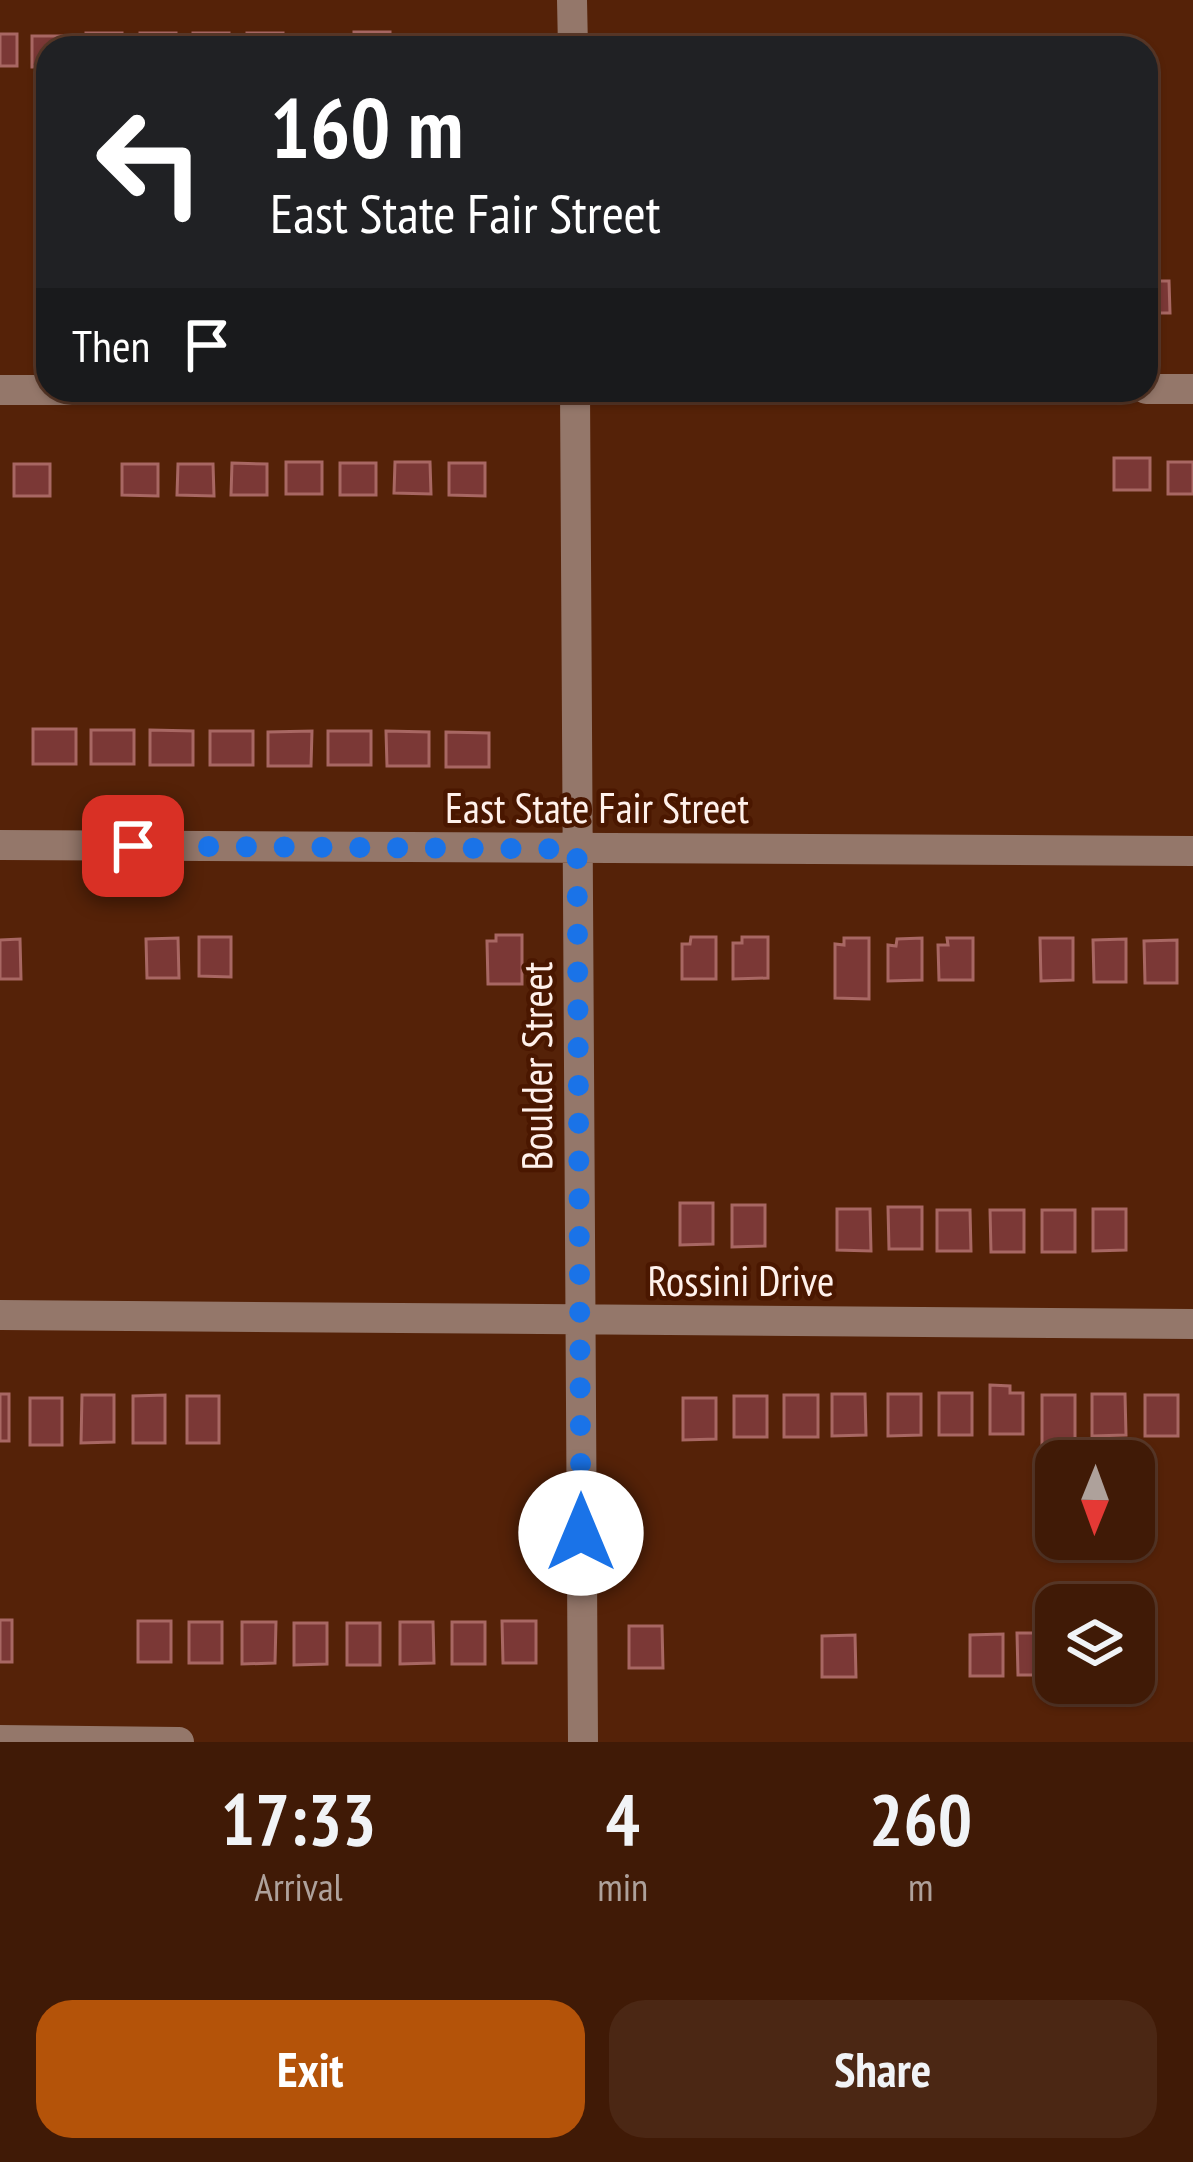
<!DOCTYPE html>
<html lang="en">
<head>
<meta charset="utf-8">
<style>
  :root { --surface:#401a06; --page:#4b2714; --text:#f1f3f6; --muted:#aea19b; --line:#593828; --accent:#b45309 }
  body { margin:0; font-family:"PT Sans Narrow",sans-serif; background:var(--page); color:var(--text); height:100vh; display:flex; flex-direction:column; font-size:45px; white-space:nowrap }
  * { box-sizing:border-box; margin:0 }
  p { font-size:39px; color:var(--muted) }
  .icon { flex:none; width:66px; height:66px; fill:none; stroke:currentColor; stroke-width:2; stroke-linecap:round; stroke-linejoin:round }
  .map { position:relative; height:1742px; overflow:hidden }
  .panel { display:flex; flex-direction:column; background:var(--surface); flex:1 }
  .panel>* { flex:none }
  .hud { position:absolute; left:36px; top:36px; width:1122px; height:366px; border-radius:36px; box-shadow:0 3px 9px #0004,0 0 0 3px var(--line); background:#202124; color:#fff; overflow:hidden }
  .needle { width:78px; rotate:181deg }
  .tools { position:absolute; left:1035px; top:1440px; display:grid; gap:24px }
  .tools a { display:grid; place-items:center; width:120px; height:120px; border-radius:24px; background:var(--surface); box-shadow:0 3px 9px #0004,0 0 0 3px var(--line); font-size:60px }
  .pin { position:absolute; display:grid; place-items:center; width:102px; height:102px; color:#fff; margin:-51px; border-radius:24px; box-shadow:0 6px 18px #0006 }
  .me { position:absolute; width:132px; margin:-66px; rotate:0deg; stroke-linejoin:round; filter:drop-shadow(0 0 9px #0008) }
  .turn { display:flex; align-items:center; gap:42px; height:252px; padding:0 36px; font-size:54px }
  .turn .icon { width:156px; height:156px; stroke-width:2.5 }
  .turn b { display:block; font-size:84px; line-height:102px }
  .then { display:flex; align-items:center; height:114px; padding:0 36px; background:#0003; gap:24px; font-size:45px }
  .eta { display:flex; justify-content:space-evenly; align-items:center; height:204px; text-align:center }
  .eta b { font-size:72px; font-weight:800; line-height:84px }
  .action { display:flex; gap:24px; margin-top:auto; padding:24px 36px }
  .action a { flex:1; height:138px; border-radius:36px; background:var(--accent); color:#fff; font-size:48px; font-weight:800; line-height:138px; text-align:center }
  .action a+a { background:var(--page); color:var(--text) }
  .map>svg:first-child { display:block }
  .building { fill:#7b3836; stroke:#a86763; stroke-width:3 }
  .lines { fill:none; stroke-linecap:round; stroke-linejoin:round }
  .minor { stroke:#94776a; stroke-width:30 }
  .route { stroke:#1a73e8; stroke-width:21; stroke-dasharray:0 37.8 }
  .labels { text-anchor:middle; dominant-baseline:central; stroke-width:9; stroke-linejoin:round; paint-order:stroke }
  .street-label { font-size:42px; fill:#fff1eb; stroke:#4a1700 }
</style>
</head>
<body>
<div class="map">
<svg width="1193" height="1742" viewBox="0 0 1193 1742">
  <rect width="100%" height="100%" fill="#552208"/>
  <path class="building" d="M 354,32 L 390,32 L 390,48 L 354,48 Z
    M 86,33 L 122,33 L 122,48 L 86,48 Z
    M 140,33 L 176,33 L 176,48 L 140,48 Z
    M 193,33 L 229,33 L 229,48 L 193,48 Z
    M 247,33 L 283,33 L 283,48 L 247,48 Z
    M 0,34 L 17,34 L 17,66 L 0,66 Z
    M 32,36 L 68,36 L 68,48 L 48,48 L 48,67 L 32,67 Z
    M 1146,281 L 1169,281 L 1170,313 L 1146,313 Z
    M 1114,458 L 1150,458 L 1150,490 L 1114,490 Z
    M 286,462 L 322,462 L 322,494 L 286,494 Z
    M 395,462 L 430,462 L 431,494 L 394,493 Z
    M 1168,462 L 1193,462 L 1193,494 L 1168,494 Z
    M 232,463 L 267,464 L 267,495 L 231,495 Z
    M 340,463 L 376,463 L 376,495 L 340,495 Z
    M 449,463 L 485,463 L 485,496 L 449,495 Z
    M 14,464 L 50,464 L 50,496 L 14,496 Z
    M 122,464 L 158,464 L 158,496 L 122,495 Z
    M 178,464 L 213,464 L 214,496 L 177,495 Z
    M 33,729 L 76,729 L 76,764 L 33,764 Z
    M 91,730 L 134,730 L 134,764 L 91,764 Z
    M 150,730 L 193,731 L 193,765 L 150,765 Z
    M 210,731 L 253,731 L 253,765 L 210,765 Z
    M 312,731 L 311,766 L 268,766 L 268,732 Z
    M 328,731 L 371,731 L 371,765 L 328,765 Z
    M 386,731 L 429,732 L 429,766 L 387,766 Z
    M 446,732 L 489,733 L 489,767 L 446,767 Z
    M 496,935 L 522,935 L 522,984 L 488,984 L 487,941 L 496,941 Z
    M 199,937 L 231,937 L 231,977 L 199,976 Z
    M 691,937 L 716,937 L 716,979 L 682,979 L 682,944 L 690,944 Z
    M 742,937 L 768,937 L 768,978 L 733,979 L 733,943 L 742,943 Z
    M 178,938 L 179,978 L 147,978 L 146,939 Z
    M 844,938 L 869,938 L 869,999 L 835,998 L 835,944 L 844,945 Z
    M 922,938 L 922,980 L 888,981 L 888,945 L 896,946 L 897,939 Z
    M 947,938 L 973,938 L 973,980 L 939,980 L 938,945 L 948,945 Z
    M 1040,938 L 1073,938 L 1073,980 L 1041,981 Z
    M 20,939 L 21,979 L 0,979 L 0,940 Z
    M 1126,939 L 1126,982 L 1094,982 L 1093,940 Z
    M 1177,940 L 1177,983 L 1145,983 L 1144,941 Z
    M 680,1203 L 713,1203 L 713,1244 L 680,1245 Z
    M 732,1205 L 765,1205 L 765,1246 L 732,1247 Z
    M 888,1207 L 922,1207 L 922,1249 L 889,1249 Z
    M 837,1209 L 870,1209 L 871,1251 L 837,1250 Z
    M 1093,1209 L 1126,1209 L 1126,1250 L 1093,1251 Z
    M 937,1210 L 970,1210 L 971,1251 L 937,1251 Z
    M 990,1210 L 1024,1210 L 1024,1252 L 991,1252 Z
    M 1042,1210 L 1075,1210 L 1075,1252 L 1042,1252 Z
    M 990,1385 L 1010,1386 L 1010,1393 L 1023,1393 L 1023,1434 L 990,1434 Z
    M 939,1393 L 972,1393 L 972,1435 L 939,1435 Z
    M 0,1394 L 9,1394 L 9,1441 L 0,1441 Z
    M 832,1394 L 865,1394 L 866,1435 L 832,1436 Z
    M 888,1394 L 921,1394 L 921,1435 L 888,1436 Z
    M 1092,1394 L 1125,1394 L 1126,1435 L 1092,1436 Z
    M 82,1395 L 114,1395 L 114,1442 L 81,1443 Z
    M 165,1395 L 165,1443 L 133,1443 L 133,1396 Z
    M 784,1395 L 818,1395 L 818,1437 L 784,1437 Z
    M 1042,1395 L 1075,1395 L 1075,1448 L 1042,1448 Z
    M 1145,1395 L 1178,1395 L 1178,1436 L 1145,1436 Z
    M 187,1396 L 219,1396 L 219,1443 L 187,1443 Z
    M 734,1396 L 767,1396 L 767,1437 L 734,1437 Z
    M 30,1398 L 62,1398 L 62,1445 L 30,1445 Z
    M 683,1398 L 716,1398 L 716,1439 L 683,1440 Z
    M 0,1620 L 12,1620 L 12,1662 L 0,1662 Z
    M 138,1621 L 171,1621 L 171,1662 L 138,1662 Z
    M 502,1621 L 536,1621 L 536,1663 L 503,1663 Z
    M 189,1622 L 222,1622 L 222,1663 L 189,1663 Z
    M 242,1622 L 276,1622 L 275,1663 L 242,1664 Z
    M 400,1622 L 433,1622 L 434,1663 L 400,1664 Z
    M 452,1622 L 485,1622 L 485,1664 L 452,1664 Z
    M 294,1623 L 327,1623 L 327,1664 L 294,1665 Z
    M 347,1623 L 380,1623 L 380,1665 L 347,1665 Z
    M 629,1626 L 662,1626 L 663,1668 L 629,1668 Z
    M 1017,1633 L 1051,1633 L 1051,1675 L 1018,1675 Z
    M 1003,1634 L 1003,1676 L 970,1676 L 970,1635 Z
    M 1147,1634 L 1147,1676 L 1134,1676 L 1134,1635 Z
    M 855,1635 L 856,1677 L 822,1677 L 822,1636 Z"/>
  <g class="lines">
    <path class="minor" d="M 572,0 L 573,48
      M 1146,389 L 1193,389
      M 0,390 L 570,390
      M 575,390 L 583,1742
      M 582,390 L 802,390
      M 0,845 L 1193,851
      M 0,1315 L 1193,1324
      M 0,1740 L 179,1742"/>
  </g>
  <g class="lines">
    <path class="route" d="M 133,846 L 577,849 L 581,1533"/>
  </g>
  <g class="labels">
    <g class="street-label">
      <text x="597" y="807">East State Fair Street</text>
      <text transform="translate(536 1066) rotate(-90)">Boulder Street</text>
      <text x="741" y="1280">Rossini Drive</text>
    </g>
  </g>
</svg>
<div class="tools">
<a><svg class="needle" viewBox="-14 -14 28 28"><path d="M0-13l5 13h-10z" fill="#e53935"/><path d="M0 13l5-13h-10z" fill="#aea19b"/></svg></a>
<a><svg class="icon" aria-label="layers" viewBox="0 0 24 24"><path d="M12 4l9 5-9 5-9-5zM3 14l9 5 9-5"/></svg></a>
</div>
<div class="pin" style="left:133px;top:846px;background:#d93025"><svg class="icon" aria-label="arrive" viewBox="0 0 24 24"><path d="M6 21V4h12l-3 4 3 4H6"/></svg></div>
<svg class="me" style="left:581px;top:1533px" viewBox="-20 -20 40 40"><circle r="19" fill="#fff"/><path d="M0-13L10 11 0 6-10 11z" fill="#1a73e8"/></svg>
<div class="hud">
<div class="turn"><svg class="icon" aria-label="left" viewBox="0 0 24 24"><path d="M17 20v-9H6M10 6l-5 5 5 5"/></svg><div><b>160 m</b>East State Fair Street</div></div>
<div class="then">Then<svg class="icon" aria-label="arrive" viewBox="0 0 24 24"><path d="M6 21V4h12l-3 4 3 4H6"/></svg></div>
</div>
</div>
<section class="panel">
<div class="eta">
<div><b>17:33</b><p>Arrival</p></div>
<div><b>4</b><p>min</p></div>
<div><b>260</b><p>m</p></div>
</div>
<div class="action"><a>Exit</a><a>Share</a></div>
</section>
</body>
</html>
